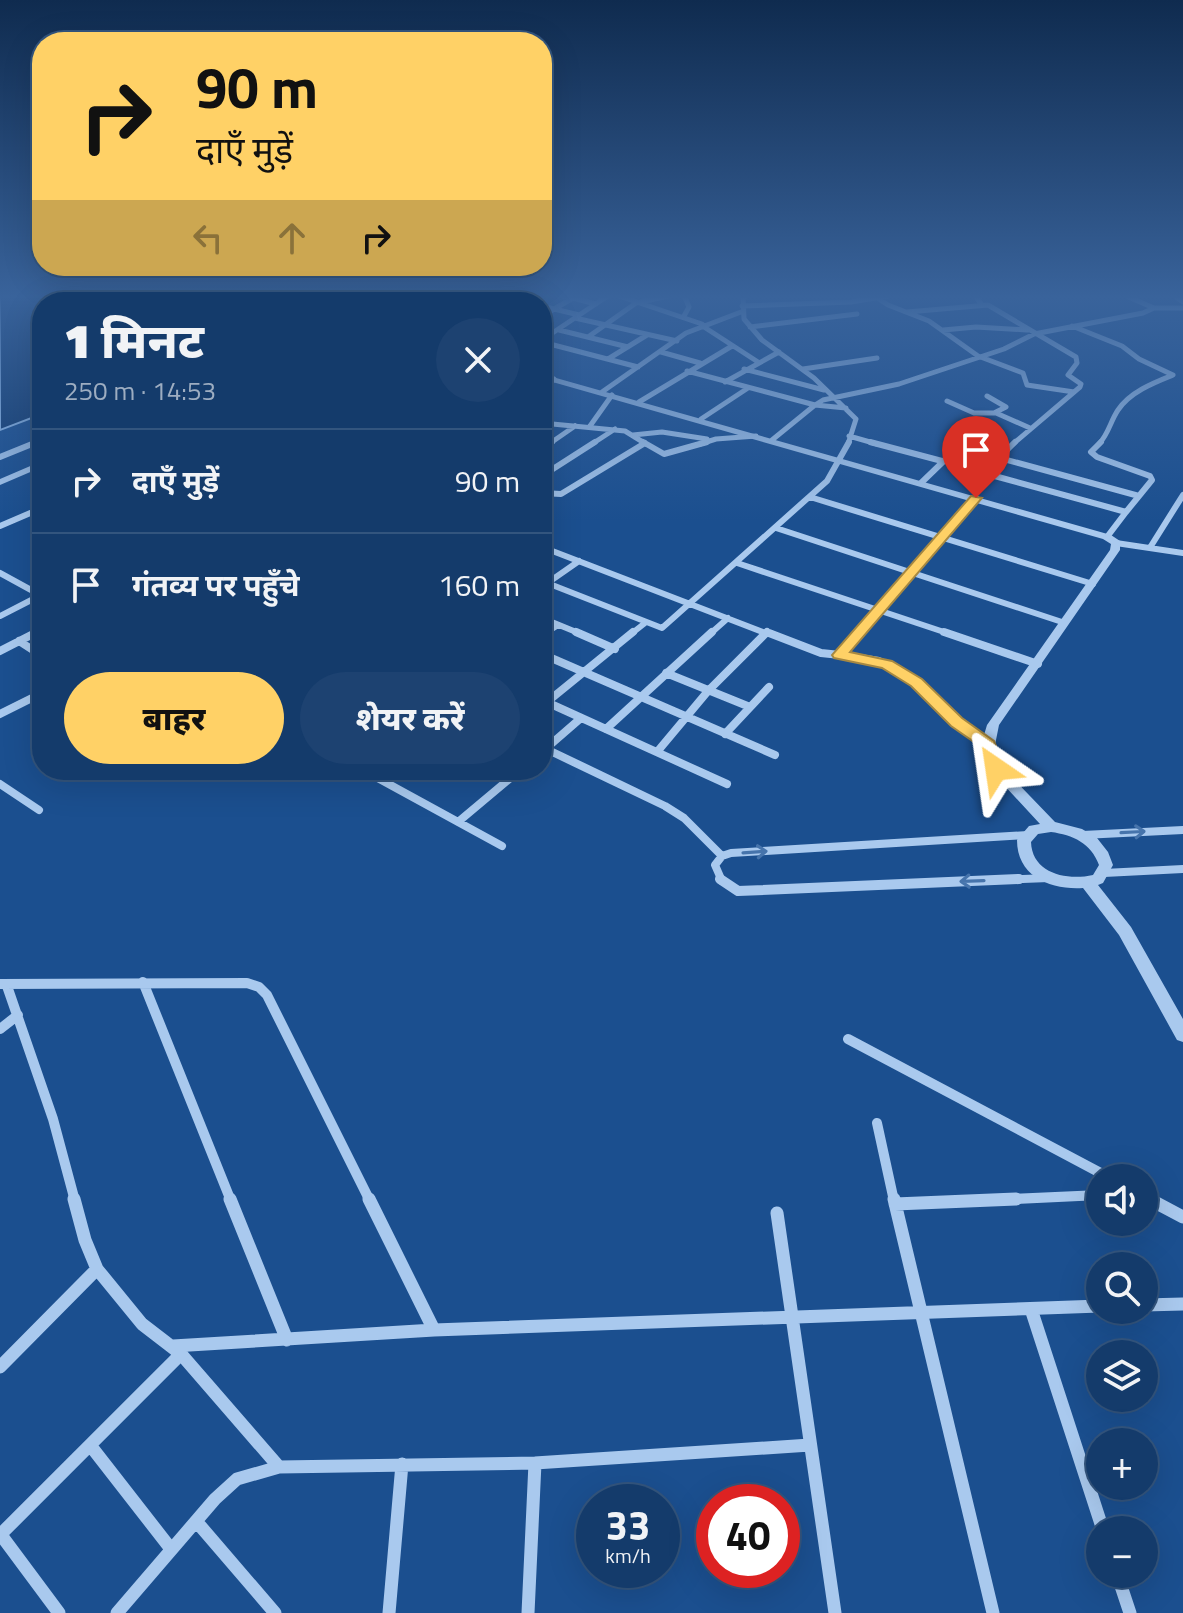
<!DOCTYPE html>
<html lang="hi">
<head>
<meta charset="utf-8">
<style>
  :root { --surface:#143b6b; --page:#1d4271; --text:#f1f3f6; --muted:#9dadc1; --line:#33557e; --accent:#ffd166 }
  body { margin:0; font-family:"Titillium Web","Noto Sans Devanagari",sans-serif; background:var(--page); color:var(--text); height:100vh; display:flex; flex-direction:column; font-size:30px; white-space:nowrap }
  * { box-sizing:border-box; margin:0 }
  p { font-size:26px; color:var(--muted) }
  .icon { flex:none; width:44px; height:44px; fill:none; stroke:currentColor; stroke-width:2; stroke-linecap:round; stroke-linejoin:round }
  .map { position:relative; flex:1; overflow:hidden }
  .panel { position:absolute; left:32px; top:292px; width:520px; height:488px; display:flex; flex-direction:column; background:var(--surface); border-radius:32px; box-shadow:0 8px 32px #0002,0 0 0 2px var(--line) }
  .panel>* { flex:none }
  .top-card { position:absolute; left:32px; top:32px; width:520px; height:244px; border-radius:32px; box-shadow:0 8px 32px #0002,0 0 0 2px var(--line); background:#ffd166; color:#111; overflow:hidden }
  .tools { position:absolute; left:1086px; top:1164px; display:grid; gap:16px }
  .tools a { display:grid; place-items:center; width:72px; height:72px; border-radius:50%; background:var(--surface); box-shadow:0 8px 32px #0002,0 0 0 2px var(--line); font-size:40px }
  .speed { position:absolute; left:576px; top:1484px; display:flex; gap:16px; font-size:40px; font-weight:700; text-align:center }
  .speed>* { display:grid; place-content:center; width:104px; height:104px; border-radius:50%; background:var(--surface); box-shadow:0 8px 32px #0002,0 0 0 2px var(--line); line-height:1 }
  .speed small { font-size:20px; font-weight:400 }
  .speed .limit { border:12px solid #d22; background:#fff; color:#111 }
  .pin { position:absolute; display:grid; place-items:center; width:68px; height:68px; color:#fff; margin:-82px -34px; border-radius:50% 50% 50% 0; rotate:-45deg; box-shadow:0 0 8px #0007 }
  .pin .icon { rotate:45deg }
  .me { position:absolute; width:88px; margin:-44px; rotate:328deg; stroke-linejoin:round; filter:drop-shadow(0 0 6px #0008) }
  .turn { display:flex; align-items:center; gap:28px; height:168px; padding:0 32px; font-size:36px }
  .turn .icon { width:104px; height:104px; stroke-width:2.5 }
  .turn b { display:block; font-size:56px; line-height:68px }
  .lanes { display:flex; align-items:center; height:76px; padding:0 32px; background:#0003; justify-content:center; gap:40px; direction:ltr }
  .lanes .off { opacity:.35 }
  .round { display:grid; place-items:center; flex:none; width:84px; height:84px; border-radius:42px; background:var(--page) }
  .overview { display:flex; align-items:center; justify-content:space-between; height:136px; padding:0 32px }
  h1 { font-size:48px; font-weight:800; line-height:60px }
  .primary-button { display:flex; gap:16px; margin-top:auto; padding:16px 32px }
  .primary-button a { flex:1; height:92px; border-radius:48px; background:var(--accent); color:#111; font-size:32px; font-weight:800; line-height:92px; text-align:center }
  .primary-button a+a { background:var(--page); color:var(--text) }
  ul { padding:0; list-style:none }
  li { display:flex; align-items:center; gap:24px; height:104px; padding:0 32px; border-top:2px solid var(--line) }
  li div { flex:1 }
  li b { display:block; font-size:30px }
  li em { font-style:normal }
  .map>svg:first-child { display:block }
  .water { fill:#123a6d; stroke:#9cc4f0; stroke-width:2 }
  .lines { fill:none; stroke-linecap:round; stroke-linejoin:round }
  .minor-far4 { stroke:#a9c9ee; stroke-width:5 }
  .minor-far3 { stroke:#a9c9ee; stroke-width:6 }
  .minor-far2 { stroke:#a9c9ee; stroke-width:8 }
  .minor-far1 { stroke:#a9c9ee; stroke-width:10 }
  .minor { stroke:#a9c9ee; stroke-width:13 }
  .tertiary { fill:#a9c9ee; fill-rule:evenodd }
  .oneway { stroke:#4674ac }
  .route { fill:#ffd166; stroke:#a68842; stroke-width:2 }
</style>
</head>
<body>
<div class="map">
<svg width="1183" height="1613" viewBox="0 0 1183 1613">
  <rect width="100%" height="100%" fill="#1b4f8f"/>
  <path class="water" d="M 0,295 L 342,295 L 324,302 L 42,302 L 42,414 L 0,430 Z"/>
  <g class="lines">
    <path class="minor-far4" d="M 561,295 L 596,304
      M 616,295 L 702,324
      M 684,295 L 689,307 L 684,316
      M 743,295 L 744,319 L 762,340 L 814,378 L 856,419 L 848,444
      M 873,295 L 888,305 L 929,321 L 978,356 L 1023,373 L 1027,385 L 1074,392
      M 1173,295 L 1183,302
      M 483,302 L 497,295
      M 522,302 L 536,295
      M 981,304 L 977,298 L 983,295
      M 542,306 L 579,315
      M 742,306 L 851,302 L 893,295
      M 1154,308 L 1183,308
      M 907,312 L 988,305 L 1076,357 L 1077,363 L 1068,375 L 1081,384 L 1080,387 L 1013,444
      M 542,316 L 573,298
      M 575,318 L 677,341
      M 701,325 L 758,362
      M 1072,326 L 1122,346 L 1139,359 L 1173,375 C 1153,383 1130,392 1118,410 C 1110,422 1109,433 1099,444
      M 750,327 L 857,314
      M 559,330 L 628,347
      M 943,330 L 976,327 L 1027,330
      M 588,337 L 636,303 L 673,295
      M 542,340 L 609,295
      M 542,342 L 638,367
      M 661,352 L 700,363
      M 608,359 L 647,335
      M 744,369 L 824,390
      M 803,369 L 877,358
      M 687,371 L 815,405 L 772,440
      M 725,382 L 779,352
      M 602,392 L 686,333 L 741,312
      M 542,395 L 554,379
      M 987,396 L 1006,407 L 994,413
      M 947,401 L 974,413 L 996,413 L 1030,428
      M 639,402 L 732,346
      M 815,405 L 823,400 L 899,384 L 1004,349 L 1034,334 L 1143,313 L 1154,308 L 1124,295
      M 815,405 L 846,408
      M 701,419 L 748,388
      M 542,423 L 625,431 L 646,444
      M 590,426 L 612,395
      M 633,435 L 662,432 L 707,439
      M 849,436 L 877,444
      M 549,444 L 575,426
      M 592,444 L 615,429
      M 700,444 L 716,439 L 756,436"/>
    <path class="minor-far3" d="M 643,442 L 664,454 L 707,442
      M 870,442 L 942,461
      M 1015,442 L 986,471 L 991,475 L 1126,512 L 1107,537
      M 1101,442 L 1091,452 L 1097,457 L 1150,476 L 1152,480 L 1139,496
      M 542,448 L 552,442
      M 0,457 L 32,444 L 42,444
      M 542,476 L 595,442
      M 921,483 L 950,455 L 974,451 L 1139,496 L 1126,512
      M 542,493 L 561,494 L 645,443
      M 810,497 L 1093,584
      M 0,526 L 42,508
      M 776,528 L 1065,623
      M 1116,543 L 1183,553
      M 1151,546 L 1183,495
      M 542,547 L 768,634
      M 737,563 L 950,634
      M 0,573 L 42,596
      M 542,581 L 662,628 L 827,481 L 849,442
      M 546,584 L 579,561
      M 0,616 L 41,595
      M 542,618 L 581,634
      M 769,633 L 773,634
      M 33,634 L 42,630
      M 544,634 L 558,625
      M 631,634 L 645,623
      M 710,634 L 728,618
      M 858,634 L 976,498"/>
    <path class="minor-far2" d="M 576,632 L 615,649
      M 944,632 L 1038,664
      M 769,633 L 821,653 L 840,655 L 860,632
      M 542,636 L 547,632
      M 19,641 L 42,656
      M 0,651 L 37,632
      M 542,654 L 775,755
      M 841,655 L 879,661 L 898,670 L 988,745
      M 666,673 L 750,707
      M 542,700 L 727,784
      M 547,702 L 633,632
      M 0,714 L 42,693
      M 606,729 L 712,632
      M 725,734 L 769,687
      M 542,747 L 665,806 L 684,818 L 722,856
      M 543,751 L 581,718
      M 657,752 L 708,691 L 767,632
      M 363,770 L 502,846
      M 497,770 L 511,778
      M 0,784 L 39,810
      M 458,822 L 520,770
      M 1083,835 L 1183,830
      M 1104,873 L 1183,869
      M 722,881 L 715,865 L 722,856 L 731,853 L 1028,835
      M 971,881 L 1049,878"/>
    <path class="minor-far1" d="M 720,879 L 738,891 L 1019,879
      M 143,982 L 231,1201
      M 0,984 L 247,983 L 259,987 L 267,995 L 370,1201
      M 7,986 L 53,1119 L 75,1201
      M 0,1029 L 18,1015
      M 848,1039 L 1110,1178
      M 877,1123 L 894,1201
      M 1144,1196 L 1153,1201
      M 970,1201 L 1100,1195"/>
    <path class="minor" d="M 74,1199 L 85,1240 L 97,1269 L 142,1324 L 181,1354 L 279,1467
      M 230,1199 L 287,1340
      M 369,1199 L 434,1330
      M 894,1199 L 993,1613
      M 1149,1199 L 1183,1217
      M 895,1204 L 1016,1199
      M 777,1213 L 835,1613
      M 1144,1305 L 1183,1304
      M 1031,1309 L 1103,1530
      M 173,1346 L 434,1330 L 1100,1306
      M 0,1367 L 97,1269
      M 90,1445 L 171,1549
      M 196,1521 L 275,1613
      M 0,1535 L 181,1354
      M 1,1535 L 59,1613
      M 1117,1574 L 1130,1613
      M 117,1613 L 215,1499 L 237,1479 L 279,1467 L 535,1463 L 810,1445
      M 389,1613 L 402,1464
      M 528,1613 L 535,1463"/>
    <path class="tertiary" d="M 419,295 L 428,295 L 415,302 L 405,302 Z
      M 542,374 L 1111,535 L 1120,541 L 1120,550 L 999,725 L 995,745 L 1002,767 L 1055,822 L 1082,829 L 1097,838 L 1108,852 L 1113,865 L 1103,883 L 1098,885 L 1131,927 L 1183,1019 L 1183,1042 L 1177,1040 L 1119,935 L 1083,888 C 1051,890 1017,877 1017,840 L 1029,826 L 1040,824 L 989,769 L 981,745 L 987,725 L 1110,550 L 1111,544 L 1103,539 L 542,379 ZM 1051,832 C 1073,835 1091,843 1099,865 L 1093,875 C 1066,881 1032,873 1031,842 L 1038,834 Z
      M 42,461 L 42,467 L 0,485 L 0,479 Z"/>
  </g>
  <defs><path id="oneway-shaft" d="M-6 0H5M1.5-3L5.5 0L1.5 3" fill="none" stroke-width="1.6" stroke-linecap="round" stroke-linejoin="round" transform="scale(2)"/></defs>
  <g class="oneway">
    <use href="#oneway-shaft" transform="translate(1133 832) rotate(-3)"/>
    <use href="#oneway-shaft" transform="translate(755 852) rotate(-4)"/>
    <use href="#oneway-shaft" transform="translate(972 881) rotate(178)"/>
  </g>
  <linearGradient id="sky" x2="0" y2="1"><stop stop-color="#0f2b4f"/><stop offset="0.57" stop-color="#39639b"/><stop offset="1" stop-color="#39639b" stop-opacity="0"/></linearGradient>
  <rect width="1183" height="521" fill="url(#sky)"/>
  <path class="route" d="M 971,496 L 982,498 L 850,652 L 892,661 L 922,679 L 962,718 L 994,741 L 1005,769 L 996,775 L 988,769 L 981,747 L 951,726 L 911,686 L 882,668 L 834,658 L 832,655 Z"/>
</svg>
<div class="tools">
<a><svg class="icon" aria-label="sound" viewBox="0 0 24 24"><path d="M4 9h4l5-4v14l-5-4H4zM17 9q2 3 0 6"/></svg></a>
<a><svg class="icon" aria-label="search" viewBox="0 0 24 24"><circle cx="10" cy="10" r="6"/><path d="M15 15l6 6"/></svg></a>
<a><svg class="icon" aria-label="layers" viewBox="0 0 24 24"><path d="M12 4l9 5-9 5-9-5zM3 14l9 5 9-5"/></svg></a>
<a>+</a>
<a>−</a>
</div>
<div class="speed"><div>33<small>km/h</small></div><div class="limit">40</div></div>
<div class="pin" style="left:976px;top:498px;background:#d93025"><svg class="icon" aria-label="arrive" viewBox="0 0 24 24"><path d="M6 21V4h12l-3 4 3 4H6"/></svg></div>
<svg class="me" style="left:996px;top:769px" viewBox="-20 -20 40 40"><path d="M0-17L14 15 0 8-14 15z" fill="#ffd166" stroke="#fff" stroke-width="4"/></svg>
<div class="top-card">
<div class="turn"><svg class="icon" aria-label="right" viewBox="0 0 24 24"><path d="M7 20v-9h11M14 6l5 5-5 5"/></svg><div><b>90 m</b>दाएँ मुड़ें</div></div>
<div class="lanes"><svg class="icon off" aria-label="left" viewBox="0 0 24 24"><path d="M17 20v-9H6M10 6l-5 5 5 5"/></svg><svg class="icon off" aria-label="ahead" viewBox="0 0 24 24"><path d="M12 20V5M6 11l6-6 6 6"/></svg><svg class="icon" aria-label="right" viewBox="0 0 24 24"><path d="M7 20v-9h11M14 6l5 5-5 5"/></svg></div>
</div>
<section class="panel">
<div class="overview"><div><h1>1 मिनट</h1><p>250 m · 14:53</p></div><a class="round"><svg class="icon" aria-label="close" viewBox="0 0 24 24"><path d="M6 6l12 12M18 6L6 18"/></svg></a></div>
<ul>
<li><svg class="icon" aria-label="right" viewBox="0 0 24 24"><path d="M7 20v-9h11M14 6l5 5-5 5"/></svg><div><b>दाएँ मुड़ें</b></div><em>90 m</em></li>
<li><svg class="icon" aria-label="arrive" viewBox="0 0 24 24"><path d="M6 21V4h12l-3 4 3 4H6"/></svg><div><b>गंतव्य पर पहुँचे</b></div><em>160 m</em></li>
</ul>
<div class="primary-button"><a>बाहर</a><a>शेयर करें</a></div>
</section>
</div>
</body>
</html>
